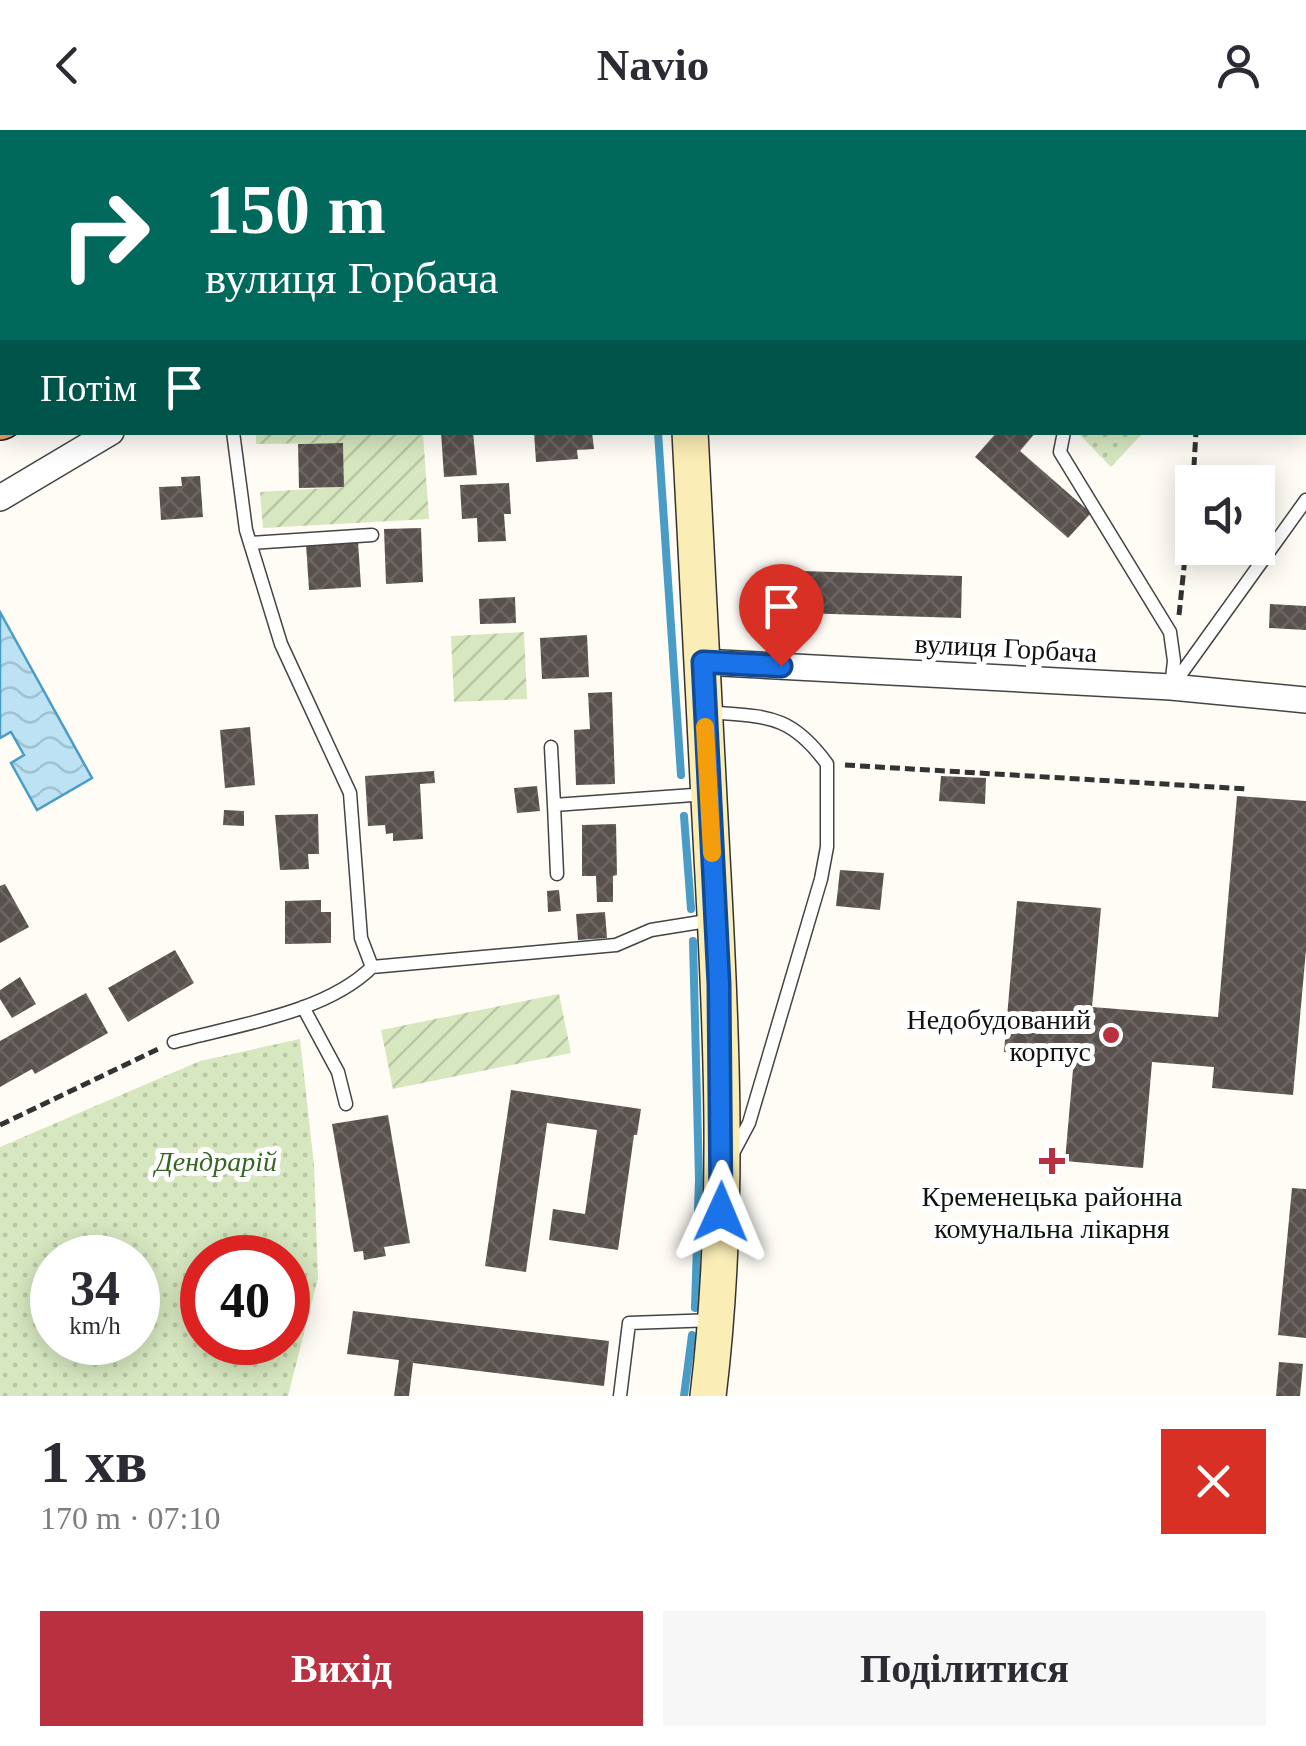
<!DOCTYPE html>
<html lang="uk">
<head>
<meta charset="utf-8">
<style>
  :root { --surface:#fff; --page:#f7f7f7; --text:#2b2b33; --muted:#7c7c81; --accent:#b93040 }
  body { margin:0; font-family:Georgia,serif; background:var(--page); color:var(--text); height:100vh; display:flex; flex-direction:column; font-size:38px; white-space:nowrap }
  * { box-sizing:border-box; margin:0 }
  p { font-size:32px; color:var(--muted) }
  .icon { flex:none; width:55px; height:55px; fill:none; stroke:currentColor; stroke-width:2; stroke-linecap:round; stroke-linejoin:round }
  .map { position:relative; height:1266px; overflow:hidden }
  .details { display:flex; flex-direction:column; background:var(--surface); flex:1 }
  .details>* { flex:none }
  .banner { position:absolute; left:0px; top:0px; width:1308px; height:305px; box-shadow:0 5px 25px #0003; background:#00695c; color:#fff; overflow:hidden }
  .fabs { position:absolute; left:1175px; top:335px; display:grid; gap:20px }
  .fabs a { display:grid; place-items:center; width:100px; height:100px; border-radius:0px; background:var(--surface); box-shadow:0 5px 25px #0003; font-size:50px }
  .speed { position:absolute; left:30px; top:1105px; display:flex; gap:20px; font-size:50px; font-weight:700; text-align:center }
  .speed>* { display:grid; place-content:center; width:130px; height:130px; border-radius:50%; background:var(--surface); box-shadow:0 5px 25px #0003; line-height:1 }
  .speed small { font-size:25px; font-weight:400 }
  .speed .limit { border:15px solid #d22; background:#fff; color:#111 }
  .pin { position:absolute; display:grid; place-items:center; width:85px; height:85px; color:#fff; margin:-102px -42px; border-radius:50% 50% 50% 0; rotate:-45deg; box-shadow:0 0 10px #0007 }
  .pin .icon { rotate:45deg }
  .me { position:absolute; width:110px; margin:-55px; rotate:1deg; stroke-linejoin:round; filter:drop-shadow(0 0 8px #0008) }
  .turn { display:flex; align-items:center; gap:35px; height:210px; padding:0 40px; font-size:45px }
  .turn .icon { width:130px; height:130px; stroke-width:2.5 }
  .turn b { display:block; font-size:70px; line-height:85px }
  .then { display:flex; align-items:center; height:95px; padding:0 40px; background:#0003; gap:20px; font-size:38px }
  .round { display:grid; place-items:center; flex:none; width:105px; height:105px; border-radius:0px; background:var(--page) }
  .overview { display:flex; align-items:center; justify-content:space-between; height:170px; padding:0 40px }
  h1 { font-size:60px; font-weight:600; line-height:75px }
  .button { display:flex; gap:20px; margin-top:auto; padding:20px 40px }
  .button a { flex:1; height:115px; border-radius:0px; background:var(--accent); color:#fff; font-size:40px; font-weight:600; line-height:115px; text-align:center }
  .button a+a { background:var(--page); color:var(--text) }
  header { display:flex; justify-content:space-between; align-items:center; height:130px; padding:0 40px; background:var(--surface); font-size:45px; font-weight:600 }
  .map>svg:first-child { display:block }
  .park { fill:url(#park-dots); fill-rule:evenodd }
  .garden { fill:url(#garden-furrows) }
  .water { fill:url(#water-waves); stroke:#489cc6; stroke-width:2.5 }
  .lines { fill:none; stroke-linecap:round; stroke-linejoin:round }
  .stream { stroke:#489cc6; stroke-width:8 }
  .building { fill:url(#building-cross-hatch) }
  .lane-casing { stroke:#444; stroke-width:15 }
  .street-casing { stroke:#444; stroke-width:28 }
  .secondary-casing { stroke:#333; stroke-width:38 }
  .highway-casing { stroke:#222; stroke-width:48 }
  .path { stroke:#333; stroke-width:5; stroke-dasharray:10 5; stroke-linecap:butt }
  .lane { stroke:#fff; stroke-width:12 }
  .street { stroke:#fff; stroke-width:25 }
  .secondary { stroke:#faedb5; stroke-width:35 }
  .highway { stroke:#eb9a66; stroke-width:45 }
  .route-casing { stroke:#114b97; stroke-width:25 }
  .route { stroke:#1a73e8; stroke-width:18 }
  .slow { stroke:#f59e0b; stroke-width:18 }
  .poi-dot { fill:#b93040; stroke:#fff; stroke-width:4 }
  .labels { text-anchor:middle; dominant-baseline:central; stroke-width:10; stroke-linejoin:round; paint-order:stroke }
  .street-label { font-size:28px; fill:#111; stroke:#fff }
  .poi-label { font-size:28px; fill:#111; stroke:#fff; text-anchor:end }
  .park-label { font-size:28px; font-style:italic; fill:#366624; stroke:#fff }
</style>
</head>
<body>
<header><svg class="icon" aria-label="back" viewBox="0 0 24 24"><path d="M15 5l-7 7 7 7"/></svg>Navio<svg class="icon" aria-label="person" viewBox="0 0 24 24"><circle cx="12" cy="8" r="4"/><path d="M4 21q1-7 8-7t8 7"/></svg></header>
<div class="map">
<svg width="1306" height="1266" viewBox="0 0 1306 1266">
  <defs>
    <pattern id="park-dots" width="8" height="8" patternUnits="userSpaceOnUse" patternTransform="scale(2.5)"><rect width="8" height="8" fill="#d7e8c0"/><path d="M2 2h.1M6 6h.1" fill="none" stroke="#b8c6a4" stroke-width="1.8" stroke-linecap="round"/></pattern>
    <pattern id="garden-furrows" width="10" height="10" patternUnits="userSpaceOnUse" patternTransform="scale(2.5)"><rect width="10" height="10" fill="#d7e8c0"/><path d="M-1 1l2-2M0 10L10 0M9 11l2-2" fill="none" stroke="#b8c6a4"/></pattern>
    <pattern id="water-waves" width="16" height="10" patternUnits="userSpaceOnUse" patternTransform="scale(2.5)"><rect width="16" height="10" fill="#bde2f3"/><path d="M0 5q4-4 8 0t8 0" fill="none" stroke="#a1c1cf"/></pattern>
    <pattern id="building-cross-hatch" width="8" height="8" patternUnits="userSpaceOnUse" patternTransform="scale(2.5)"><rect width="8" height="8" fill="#59514e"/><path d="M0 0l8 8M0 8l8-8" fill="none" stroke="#6c6663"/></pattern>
  </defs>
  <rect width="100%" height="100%" fill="#fefcf5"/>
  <path class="park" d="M 1077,302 L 1143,302 L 1143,303 L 1111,337 Z
    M 300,909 L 314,1035 L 318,1148 L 288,1266 L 0,1266 L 0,1017 L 200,931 ZM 52,1128 L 138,1128 L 138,1212 L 52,1212 ZM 202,1128 L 288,1128 L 288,1212 L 202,1212 Z"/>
  <path class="garden" d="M 256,303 L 423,303 L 429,389 L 263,398 L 260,362 L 344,357 L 343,313 L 256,314 Z
    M 524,502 L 527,569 L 454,572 L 451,506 Z
    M 559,864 L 571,923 L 393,959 L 381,900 Z"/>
  <path class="water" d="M 0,482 L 92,648 L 37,680 L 11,633 L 24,625 L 11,602 L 0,608 Z"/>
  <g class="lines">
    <path class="stream" d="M 658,302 L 681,645
      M 684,686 L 691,779
      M 693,811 L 699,1049 L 695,1178
      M 684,1266 L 692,1205"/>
  </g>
  <path class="building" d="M 441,302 L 473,302 L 477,345 L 444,347 Z
    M 534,302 L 592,302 L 594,319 L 577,320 L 578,329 L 536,332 Z
    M 997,302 L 1036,302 L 1020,321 L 1091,383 L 1068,408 L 975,327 Z
    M 343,313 L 344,357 L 299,358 L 298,314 Z
    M 200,346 L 203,387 L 161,390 L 159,357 L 182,356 L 181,347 Z
    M 509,353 L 511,384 L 504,384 L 506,411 L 478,412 L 477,388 L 462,389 L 460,355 Z
    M 421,398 L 423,452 L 386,454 L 384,399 Z
    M 358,411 L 361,457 L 309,460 L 306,414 Z
    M 769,440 L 962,446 L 961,488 L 767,482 Z
    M 515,467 L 516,493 L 480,494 L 479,469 Z
    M 1270,474 L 1306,476 L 1306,500 L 1269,498 Z
    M 587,505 L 589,547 L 542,549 L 540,508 Z
    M 612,562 L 615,654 L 576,655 L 574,600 L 590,599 L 588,563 Z
    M 250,597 L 255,655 L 225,658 L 220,600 Z
    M 434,641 L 435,653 L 420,654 L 423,709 L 393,711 L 393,703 L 386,704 L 385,695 L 368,696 L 365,646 Z
    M 941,646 L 986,648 L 985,674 L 939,671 Z
    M 537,656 L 540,681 L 517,683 L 514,658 Z
    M 1237,666 L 1306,671 L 1306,820 L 1293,965 L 1212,958 L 1214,937 L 1152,932 L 1143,1038 L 1065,1031 L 1074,928 L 1004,922 L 1017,771 L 1101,778 L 1092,877 L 1218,887 Z
    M 224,680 L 244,681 L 244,696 L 223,695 Z
    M 318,684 L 319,724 L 308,724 L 309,739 L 280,740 L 275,685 Z
    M 616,694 L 617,745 L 613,746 L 613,772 L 597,772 L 596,746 L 582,746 L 582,695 Z
    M 840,740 L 884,743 L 880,780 L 836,776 Z
    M 5,754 L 29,797 L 0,813 L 0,756 Z
    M 559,760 L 561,781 L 548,782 L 547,761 Z
    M 321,770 L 321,782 L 331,782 L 331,813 L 285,814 L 285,771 Z
    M 605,782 L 607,808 L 578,810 L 576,784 Z
    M 175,820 L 194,853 L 128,892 L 108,858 Z
    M 20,847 L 36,874 L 12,888 L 0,869 L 0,860 Z
    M 86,863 L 108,903 L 35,944 L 32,939 L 0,957 L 0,911 Z
    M 511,960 L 641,979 L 637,1005 L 634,1005 L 618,1120 L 549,1110 L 553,1079 L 585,1084 L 597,1000 L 547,993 L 526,1142 L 485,1136 Z
    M 388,985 L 410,1113 L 384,1117 L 386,1126 L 364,1130 L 363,1121 L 354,1122 L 332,994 Z
    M 1292,1058 L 1306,1059 L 1306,1208 L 1278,1205 Z
    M 353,1181 L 609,1211 L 604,1256 L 413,1233 L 409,1266 L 394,1266 L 399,1230 L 347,1224 Z
    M 1279,1232 L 1303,1234 L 1300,1266 L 1276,1266 Z"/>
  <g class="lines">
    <defs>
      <path id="lane" d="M 1007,2 L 1012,0
        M 1305,124 L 1306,123
        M 233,302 L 246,400 L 281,514 L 350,663 L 361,808 L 372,837 L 616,815 L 651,800 L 713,790
        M 1064,302 L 1060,322 L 1170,502 L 1174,531 L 1171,557
        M 250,413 L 372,405
        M 1173,555 L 1306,370
        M 707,582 C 766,587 790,583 827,634 L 827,717 L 821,749 L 749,993 L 732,1025
        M 551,617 L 554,675
        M 557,744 L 554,675 L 707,664
        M 303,877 L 338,942 L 346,974
        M 174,912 C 236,895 326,883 372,837
        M 620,1266 L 629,1193 L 715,1190"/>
      <path id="street" d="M 0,368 L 111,302
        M 703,532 L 1171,557 L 1306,570"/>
      <path id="secondary" d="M 673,0 L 674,2
        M 690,302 C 698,444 705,586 712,727 C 722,907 730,1087 708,1266"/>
      <path id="highway" d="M 511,2 L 516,0
        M 0,287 L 2,286"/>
    </defs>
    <use href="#lane" class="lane-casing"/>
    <use href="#street" class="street-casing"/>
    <use href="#secondary" class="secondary-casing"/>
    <use href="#highway" class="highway-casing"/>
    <path class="path" d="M 1288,0 L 1289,2
      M 1193,352 L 1196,302
      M 1179,485 L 1192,361
      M 845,635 L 1247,659
      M 0,995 L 158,919"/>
    <use href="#lane" class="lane"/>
    <use href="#street" class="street"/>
    <use href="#secondary" class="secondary"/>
    <use href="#highway" class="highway"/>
  </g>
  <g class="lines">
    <defs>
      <path id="route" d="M 721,1082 L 719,854 L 703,532 L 781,536"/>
    </defs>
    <use href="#route" class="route-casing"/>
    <use href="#route" class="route"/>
    <path class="slow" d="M 705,597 L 712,723"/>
  </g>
  <g class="poi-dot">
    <circle cx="1111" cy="905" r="10"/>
    <path d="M1047 1016h10v10h10v10h-10v10h-10v-10h-10v-10h10z"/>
  </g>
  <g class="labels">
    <g class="street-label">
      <text transform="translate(1006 518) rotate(3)">вулиця Горбача</text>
    </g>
    <g class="poi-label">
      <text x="1091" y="889">Недобудований<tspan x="1091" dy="32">корпус</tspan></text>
      <text x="1052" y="1066" text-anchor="middle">Кременецька районна<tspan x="1052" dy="32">комунальна лікарня</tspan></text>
    </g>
    <g class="park-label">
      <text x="216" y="1031">Дендрарій</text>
    </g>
  </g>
</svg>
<div class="fabs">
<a><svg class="icon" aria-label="sound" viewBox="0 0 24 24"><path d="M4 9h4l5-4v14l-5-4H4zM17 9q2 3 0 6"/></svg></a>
</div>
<div class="speed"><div>34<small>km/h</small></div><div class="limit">40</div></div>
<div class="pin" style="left:781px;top:536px;background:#d93025"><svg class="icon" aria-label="arrive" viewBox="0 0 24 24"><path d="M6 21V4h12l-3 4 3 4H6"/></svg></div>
<svg class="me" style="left:721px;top:1082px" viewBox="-20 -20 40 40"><path d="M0-17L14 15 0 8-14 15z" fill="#1a73e8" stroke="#fff" stroke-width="4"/></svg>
<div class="banner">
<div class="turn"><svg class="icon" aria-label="right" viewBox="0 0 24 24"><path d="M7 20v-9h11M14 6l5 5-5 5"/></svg><div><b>150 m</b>вулиця Горбача</div></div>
<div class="then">Потім<svg class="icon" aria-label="arrive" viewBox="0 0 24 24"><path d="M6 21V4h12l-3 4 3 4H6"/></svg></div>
</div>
</div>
<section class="details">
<div class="overview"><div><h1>1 хв</h1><p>170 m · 07:10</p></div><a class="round" style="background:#d93025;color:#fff"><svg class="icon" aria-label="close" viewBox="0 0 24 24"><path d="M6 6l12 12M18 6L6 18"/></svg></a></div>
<div class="button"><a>Вихід</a><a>Поділитися</a></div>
</section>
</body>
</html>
